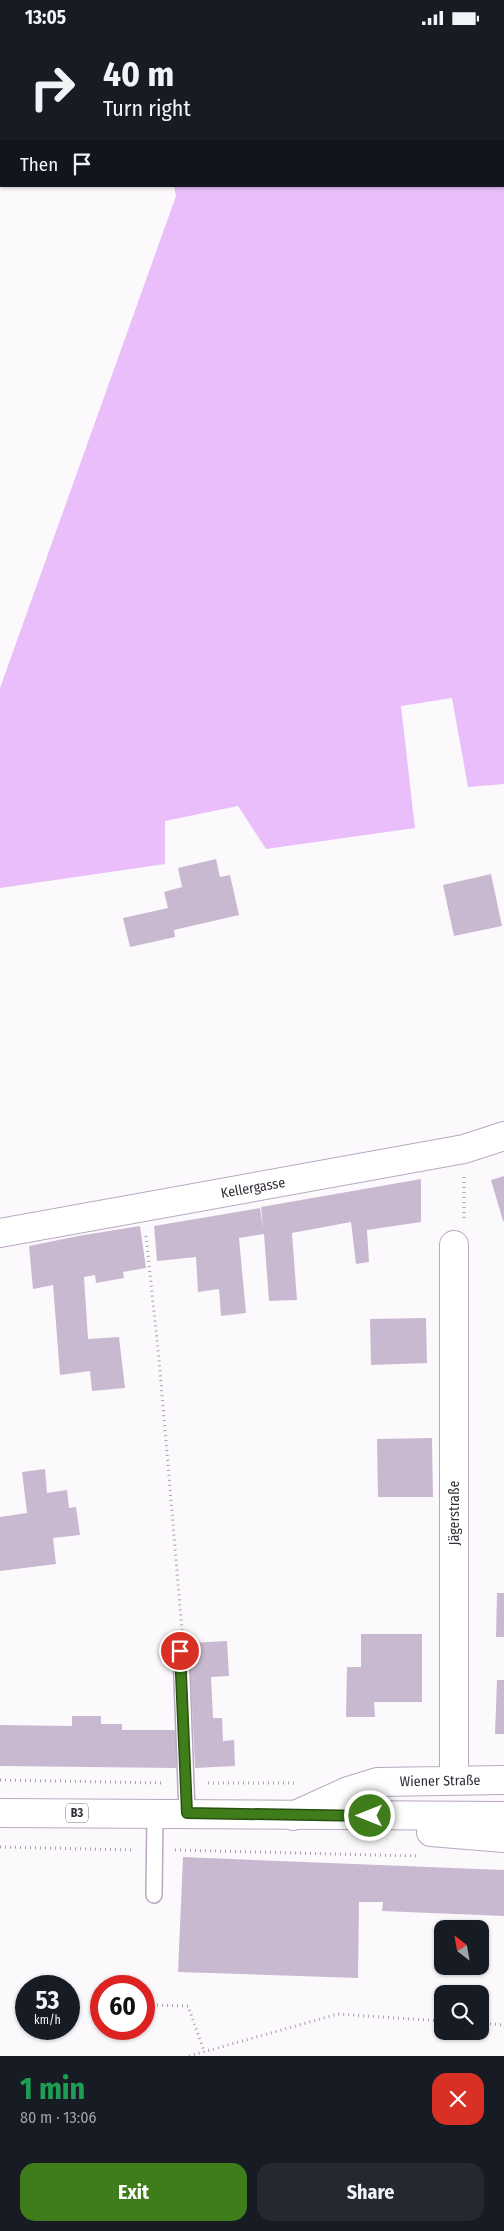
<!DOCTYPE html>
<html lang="en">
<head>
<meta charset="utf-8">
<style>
  :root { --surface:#171b24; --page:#242831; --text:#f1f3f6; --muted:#9ea1a6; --accent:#3e7d1a }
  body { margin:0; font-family:"Fira Sans Condensed",sans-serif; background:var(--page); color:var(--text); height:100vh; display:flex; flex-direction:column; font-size:19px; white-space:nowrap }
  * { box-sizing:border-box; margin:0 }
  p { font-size:16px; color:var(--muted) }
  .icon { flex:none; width:28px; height:28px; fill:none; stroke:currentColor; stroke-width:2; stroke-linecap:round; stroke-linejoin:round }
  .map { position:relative; height:2021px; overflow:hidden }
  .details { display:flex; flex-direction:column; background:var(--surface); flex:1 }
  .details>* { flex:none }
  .banner { position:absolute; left:0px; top:0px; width:505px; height:152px; box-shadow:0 1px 4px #0004; background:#171b24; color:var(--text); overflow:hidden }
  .needle { width:32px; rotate:329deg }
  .controls { position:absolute; left:434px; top:1885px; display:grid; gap:10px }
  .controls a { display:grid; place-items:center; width:55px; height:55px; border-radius:10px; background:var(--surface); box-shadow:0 1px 4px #0004; font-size:25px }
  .speed { position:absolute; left:15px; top:1940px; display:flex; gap:10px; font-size:25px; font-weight:700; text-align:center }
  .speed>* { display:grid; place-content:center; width:65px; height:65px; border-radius:50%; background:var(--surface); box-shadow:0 1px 4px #0004; line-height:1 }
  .speed small { font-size:12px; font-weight:400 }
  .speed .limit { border:8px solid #d22; background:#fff; color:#111 }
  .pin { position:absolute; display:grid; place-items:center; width:42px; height:42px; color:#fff; margin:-21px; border:2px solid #fff; border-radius:50%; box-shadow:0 1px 5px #0007 }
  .me { position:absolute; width:55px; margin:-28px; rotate:270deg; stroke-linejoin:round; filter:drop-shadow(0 0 4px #0008) }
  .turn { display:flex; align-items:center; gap:18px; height:105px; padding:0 20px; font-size:22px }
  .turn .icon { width:65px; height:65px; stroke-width:2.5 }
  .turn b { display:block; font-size:35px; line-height:42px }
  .then { display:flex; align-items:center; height:48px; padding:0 20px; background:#0003; gap:10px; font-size:19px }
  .round { display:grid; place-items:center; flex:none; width:52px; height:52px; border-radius:15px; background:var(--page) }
  .headline { display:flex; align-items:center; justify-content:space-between; height:85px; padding:0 20px }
  h1 { font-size:30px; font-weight:700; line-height:38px; color:#1e9e55 }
  .action { display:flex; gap:10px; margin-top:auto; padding:10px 20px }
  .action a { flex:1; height:58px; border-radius:15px; background:var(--accent); color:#fff; font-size:20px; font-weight:700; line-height:58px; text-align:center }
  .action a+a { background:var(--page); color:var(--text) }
  .status { display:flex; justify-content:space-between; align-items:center; height:35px; padding:0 25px; background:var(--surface); direction:ltr }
  .status svg { height:14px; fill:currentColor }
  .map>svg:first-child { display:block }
  .green { fill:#e9befa }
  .building { fill:#c9b9d0 }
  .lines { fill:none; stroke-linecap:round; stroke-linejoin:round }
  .lane-casing { stroke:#b9a8bf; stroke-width:18 }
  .street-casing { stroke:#b9a8bf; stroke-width:30 }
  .primary-casing { stroke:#b9a8bf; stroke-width:30 }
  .path { stroke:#a5a0a6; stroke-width:3; stroke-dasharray:1 4; stroke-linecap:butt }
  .lane { stroke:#fff; stroke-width:15 }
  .street { stroke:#fff; stroke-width:28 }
  .primary { stroke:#fff; stroke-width:28 }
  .route-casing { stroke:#285111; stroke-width:12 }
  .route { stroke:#3e7d1a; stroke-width:9 }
  .labels { text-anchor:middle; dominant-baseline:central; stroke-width:4; stroke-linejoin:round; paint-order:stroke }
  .shield { fill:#fff; stroke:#716c73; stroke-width:1 }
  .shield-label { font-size:12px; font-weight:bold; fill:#342d37 }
  .street-label { font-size:14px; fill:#342d37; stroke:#fff }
</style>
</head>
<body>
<div class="status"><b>13:05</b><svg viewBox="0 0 49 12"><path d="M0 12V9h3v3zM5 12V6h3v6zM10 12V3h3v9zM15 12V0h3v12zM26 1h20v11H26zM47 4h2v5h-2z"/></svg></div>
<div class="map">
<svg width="504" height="2021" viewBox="0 0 504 2021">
  <rect width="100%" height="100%" fill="#fcf9fd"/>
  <path class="green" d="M 147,0 L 504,0 L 504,749 L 468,752 L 452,663 L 401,671 L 415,793 L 266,814 L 238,771 L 165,786 L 165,829 L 0,853 L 0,653 L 176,161 L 174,151 L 504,151 L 504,1 Z"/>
  <path class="building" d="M 216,824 L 220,842 L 230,840 L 239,880 L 174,895 L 175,902 L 130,912 L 123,883 L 168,873 L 164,857 L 182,852 L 178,833 Z
    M 491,839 L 502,891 L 454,901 L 443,850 Z
    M 504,1141 L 504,1186 L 503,1186 L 491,1145 Z
    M 421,1144 L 421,1187 L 367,1195 L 369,1227 L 356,1229 L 351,1187 L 292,1198 L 297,1265 L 269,1266 L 264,1199 L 239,1203 L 246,1278 L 221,1281 L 219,1254 L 198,1257 L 196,1222 L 157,1226 L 154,1191 L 260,1173 L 263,1194 L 261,1172 Z
    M 140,1191 L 146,1233 L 123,1237 L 124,1243 L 96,1248 L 95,1240 L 84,1242 L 88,1304 L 119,1302 L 125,1353 L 92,1356 L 90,1336 L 60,1340 L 53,1250 L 33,1254 L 29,1211 L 78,1201 Z
    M 426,1283 L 427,1328 L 371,1330 L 370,1284 Z
    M 432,1403 L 433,1462 L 378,1462 L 377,1404 Z
    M 45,1434 L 47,1458 L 67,1455 L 69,1473 L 76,1472 L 80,1500 L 53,1503 L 56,1529 L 0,1536 L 0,1482 L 27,1478 L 22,1437 Z
    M 497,1558 L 504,1558 L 504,1602 L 496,1602 Z
    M 361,1599 L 422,1599 L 422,1667 L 374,1667 L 375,1682 L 346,1682 L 347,1632 L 361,1632 Z
    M 227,1606 L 229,1641 L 211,1642 L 213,1683 L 222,1683 L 223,1706 L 234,1705 L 235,1731 L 195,1733 L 189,1608 Z
    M 497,1645 L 504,1645 L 504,1699 L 495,1699 Z
    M 72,1681 L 101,1681 L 101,1689 L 122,1689 L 122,1695 L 177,1695 L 176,1733 L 0,1731 L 0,1690 L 72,1691 Z
    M 183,1822 L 504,1835 L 504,1881 L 382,1876 L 383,1867 L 359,1867 L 358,1943 L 178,1937 Z"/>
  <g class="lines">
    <defs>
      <path id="lane" d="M 181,1616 L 187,1778
        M 154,1860 L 155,1778"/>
      <path id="street" d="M 0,1198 L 464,1114 L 504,1101
        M 454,1210 L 454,1745
        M 293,1781 L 348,1756 L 377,1747 L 504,1745"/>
      <path id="primary" d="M 0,1778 L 504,1781
        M 431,1797 L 504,1803"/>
    </defs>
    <use href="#lane" class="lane-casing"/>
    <use href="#street" class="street-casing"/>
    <use href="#primary" class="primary-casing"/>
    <path class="path" d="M 464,1142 L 464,1184
      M 146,1201 L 159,1324 L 182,1595
      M 0,1745 L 164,1748
      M 208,1748 L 297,1748
      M 0,1812 L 134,1815
      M 175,1815 L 416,1821
      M 152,1970 L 188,1971 L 204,2016
      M 480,1988 L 504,1990
      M 189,2021 L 338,1979 L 442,1986"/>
    <use href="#lane" class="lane"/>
    <use href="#street" class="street"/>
    <use href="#primary" class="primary"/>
  </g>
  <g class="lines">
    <defs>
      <path id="route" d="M 180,1616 L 187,1778 L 370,1781"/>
    </defs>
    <use href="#route" class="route-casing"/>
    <use href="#route" class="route"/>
  </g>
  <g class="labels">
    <rect class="shield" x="66" y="1768.5" width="22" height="19" rx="4"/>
    <g class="shield-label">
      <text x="77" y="1778">B3</text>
    </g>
    <g class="street-label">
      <text transform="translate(253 1153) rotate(-10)">Kellergasse</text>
      <text transform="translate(454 1478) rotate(-90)">Jägerstraße</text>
      <text transform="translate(440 1746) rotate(-1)">Wiener Straße</text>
    </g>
  </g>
</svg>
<div class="controls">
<a><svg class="needle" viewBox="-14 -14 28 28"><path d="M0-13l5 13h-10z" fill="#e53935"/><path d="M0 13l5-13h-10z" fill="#9ea1a6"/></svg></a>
<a><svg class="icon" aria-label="search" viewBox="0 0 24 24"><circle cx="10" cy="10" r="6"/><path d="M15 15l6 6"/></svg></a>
</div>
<div class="speed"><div>53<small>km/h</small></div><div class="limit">60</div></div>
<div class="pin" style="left:180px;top:1616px;background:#d93025"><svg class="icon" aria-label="arrive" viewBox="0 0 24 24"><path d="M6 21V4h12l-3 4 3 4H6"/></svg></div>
<svg class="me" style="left:370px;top:1781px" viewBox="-20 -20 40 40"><circle r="17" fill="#3e7d1a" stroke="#fff" stroke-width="3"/><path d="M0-11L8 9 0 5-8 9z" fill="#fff"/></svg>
<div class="banner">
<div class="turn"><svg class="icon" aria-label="right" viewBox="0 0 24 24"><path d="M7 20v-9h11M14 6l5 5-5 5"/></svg><div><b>40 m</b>Turn right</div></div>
<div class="then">Then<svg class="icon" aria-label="arrive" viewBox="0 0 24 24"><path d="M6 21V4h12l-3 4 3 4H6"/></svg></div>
</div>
</div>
<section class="details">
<div class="headline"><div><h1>1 min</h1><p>80 m · 13:06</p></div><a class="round" style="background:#d93025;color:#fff"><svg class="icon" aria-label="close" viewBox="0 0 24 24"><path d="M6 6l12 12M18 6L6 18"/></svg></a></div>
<div class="action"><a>Exit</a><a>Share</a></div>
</section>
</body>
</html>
